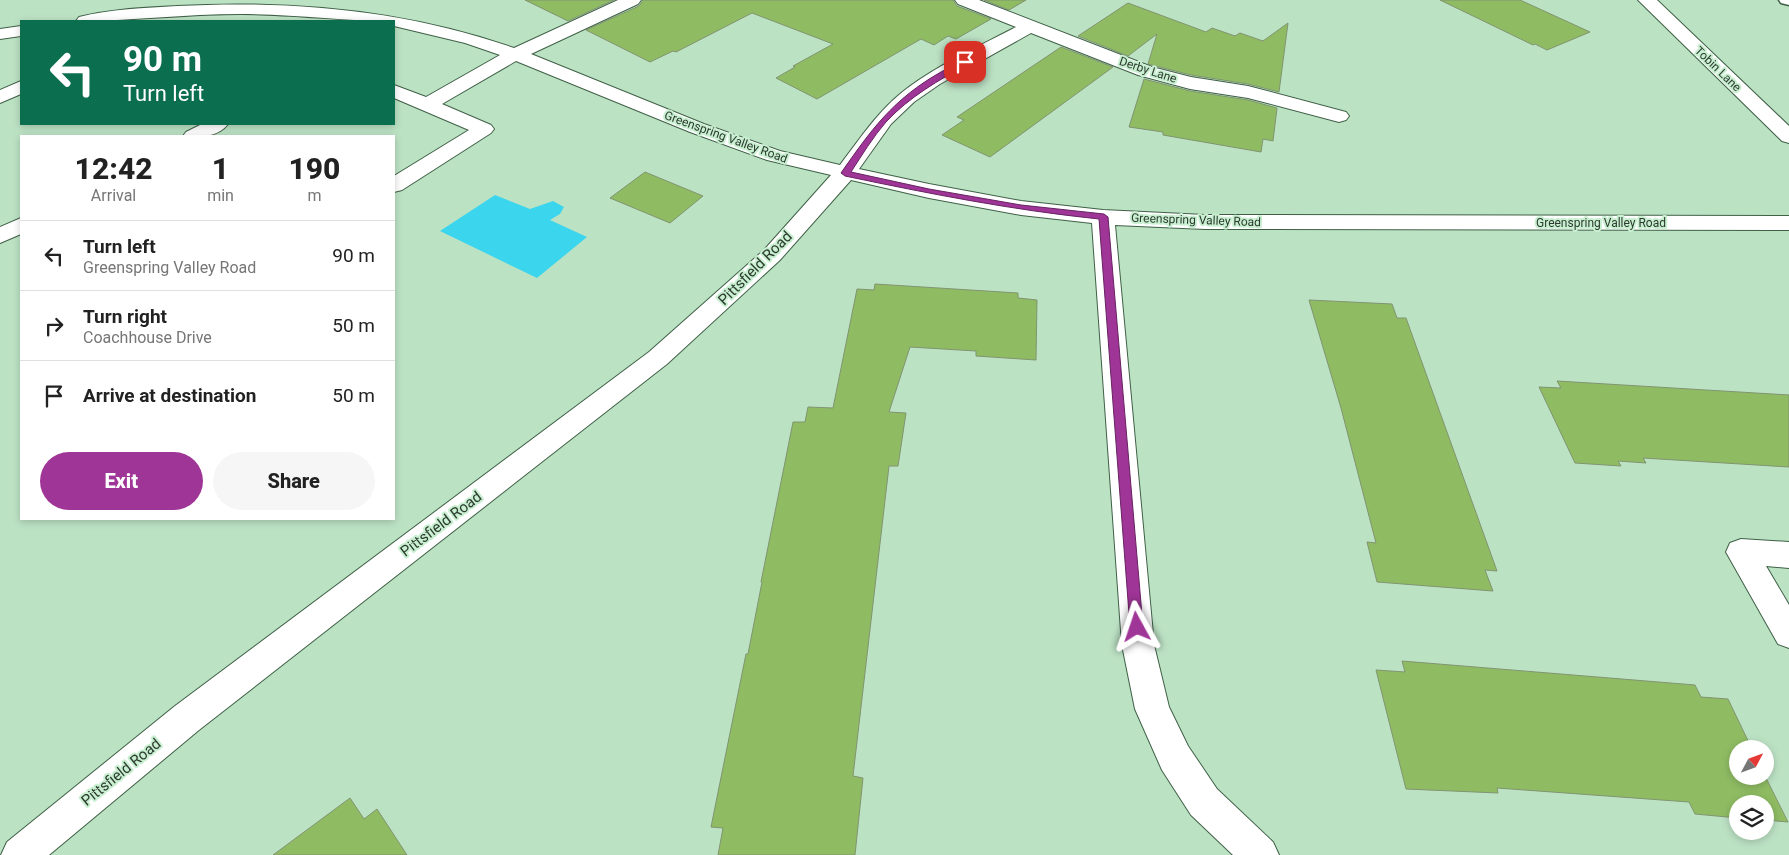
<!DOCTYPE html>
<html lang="en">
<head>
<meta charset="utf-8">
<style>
  :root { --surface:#fff; --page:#f6f6f6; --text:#222; --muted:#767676; --line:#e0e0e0; --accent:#9f3597 }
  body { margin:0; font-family:Roboto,sans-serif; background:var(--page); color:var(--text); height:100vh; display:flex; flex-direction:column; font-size:19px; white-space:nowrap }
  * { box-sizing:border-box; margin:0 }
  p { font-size:16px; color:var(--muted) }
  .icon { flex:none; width:28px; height:28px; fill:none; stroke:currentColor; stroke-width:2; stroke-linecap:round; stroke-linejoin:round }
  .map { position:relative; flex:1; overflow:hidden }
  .drawer { position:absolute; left:20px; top:135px; width:375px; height:385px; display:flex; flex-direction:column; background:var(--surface); border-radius:0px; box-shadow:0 2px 8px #0003 }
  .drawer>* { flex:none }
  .hud { position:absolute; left:20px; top:20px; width:375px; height:105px; border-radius:0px; box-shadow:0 2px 8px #0003; background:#0b6e4f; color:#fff; overflow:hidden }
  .needle { width:32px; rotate:49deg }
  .buttons { position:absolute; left:1729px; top:740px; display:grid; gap:10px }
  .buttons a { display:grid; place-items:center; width:45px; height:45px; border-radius:50%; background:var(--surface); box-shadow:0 2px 8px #0003; font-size:25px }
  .pin { position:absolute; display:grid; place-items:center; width:42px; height:42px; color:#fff; margin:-21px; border-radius:10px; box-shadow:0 2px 8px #0006 }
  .me { position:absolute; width:55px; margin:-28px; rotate:355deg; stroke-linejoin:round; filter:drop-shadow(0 0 4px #0008) }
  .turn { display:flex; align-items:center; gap:18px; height:105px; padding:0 20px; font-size:22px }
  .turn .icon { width:65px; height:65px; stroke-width:2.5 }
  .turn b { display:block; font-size:35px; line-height:42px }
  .eta { display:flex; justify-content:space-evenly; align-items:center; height:85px; text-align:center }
  .eta b { font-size:30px; font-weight:800; line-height:35px }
  .cta { display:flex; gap:10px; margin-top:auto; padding:10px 20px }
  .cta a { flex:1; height:58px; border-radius:30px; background:var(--accent); color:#fff; font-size:20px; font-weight:800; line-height:58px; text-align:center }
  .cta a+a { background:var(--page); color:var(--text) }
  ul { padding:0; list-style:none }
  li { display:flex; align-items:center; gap:15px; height:70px; padding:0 20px; border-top:1px solid var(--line) }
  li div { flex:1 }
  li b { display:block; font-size:19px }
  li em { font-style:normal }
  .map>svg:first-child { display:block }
  .water { fill:#3bd5ee }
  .building { fill:#8fbc63; stroke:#809470 }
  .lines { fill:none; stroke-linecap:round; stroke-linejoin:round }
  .service-casing { stroke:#3f6046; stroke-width:3 }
  .minor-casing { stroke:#3f6046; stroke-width:2 }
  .service { fill:#fff; fill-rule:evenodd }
  .minor { fill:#fff; fill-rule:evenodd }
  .route { fill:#9f3597; stroke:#672262 }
  .labels { text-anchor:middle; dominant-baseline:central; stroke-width:4; stroke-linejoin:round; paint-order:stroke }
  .far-street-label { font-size:12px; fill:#2c3b2f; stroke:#c9efd1 }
  .street-label { font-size:15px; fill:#2c3b2f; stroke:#c9efd1 }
</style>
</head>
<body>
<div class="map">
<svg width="1789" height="855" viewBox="0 0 1789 855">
  <rect width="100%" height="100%" fill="#bce2c4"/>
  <path class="water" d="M 495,195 L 530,209 L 553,201 L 564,207 L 560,214 L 550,220 L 587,237 L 537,278 L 440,231 Z"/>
  <path class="building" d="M 525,0 L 614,0 L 568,21 Z
    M 643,0 L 953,0 L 957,6 L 991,19 L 956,39 L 948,36 L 934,45 L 921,39 L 817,99 L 776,78 L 795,67 L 793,66 L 833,44 L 752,13 L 676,52 L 673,51 L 650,62 L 586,30 L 639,6 Z
    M 984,0 L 1026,0 L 1009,10 Z
    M 1440,0 L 1520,0 L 1590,32 L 1547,50 L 1535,44 L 1533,45 Z
    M 1128,3 L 1206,32 L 1212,28 L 1235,36 L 1240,33 L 1263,41 L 1288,23 L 1279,92 L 1248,84 L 1191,75 L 1148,64 L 1157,34 L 1128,56 L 1078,36 Z
    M 1061,47 L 1113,67 L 990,157 L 942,135 L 964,120 L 957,117 Z
    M 1144,79 L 1190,91 L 1248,100 L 1277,108 L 1273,141 L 1263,139 L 1261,152 L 1163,135 L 1163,132 L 1129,127 Z
    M 645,172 L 703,196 L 670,223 L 610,198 Z
    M 875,284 L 1018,293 L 1018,298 L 1037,300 L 1036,360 L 976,356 L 976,351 L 910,347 L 889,412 L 906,413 L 898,466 L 889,466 L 853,776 L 863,778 L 855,855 L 718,855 L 723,828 L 711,827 L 746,654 L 748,654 L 762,582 L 761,582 L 793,422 L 805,422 L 808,407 L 833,408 L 857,289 L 874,290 Z
    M 1309,300 L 1392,304 L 1397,318 L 1406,318 L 1497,571 L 1485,570 L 1493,591 L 1377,582 L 1367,542 L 1376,543 L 1341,408 Z
    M 1557,381 L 1789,395 L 1789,467 L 1643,458 L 1646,463 L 1618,461 L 1621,466 L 1575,463 L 1539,387 L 1561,388 Z
    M 1402,661 L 1695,685 L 1701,697 L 1728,699 L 1752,749 L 1738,749 L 1738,776 L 1765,776 L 1788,822 L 1765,820 L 1765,804 L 1738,804 L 1738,818 L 1695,814 L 1689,802 L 1497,788 L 1498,793 L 1406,789 L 1376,670 L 1405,672 Z
    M 350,798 L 364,819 L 377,809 L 407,855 L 273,855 Z"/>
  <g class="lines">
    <defs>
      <path id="service" d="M 1779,0 L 1789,0 L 1789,5 L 1781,3 Z"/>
      <path id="minor" d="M 618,0 L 641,0 L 638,4 L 531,54 L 704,124 L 780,151 L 840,165 C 859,140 876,114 900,94 C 933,67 978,47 1016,27 L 958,4 L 955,0 L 979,0 L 1152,67 L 1191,77 L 1248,86 L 1346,112 L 1349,116 L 1346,120 L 1339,122 L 1248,98 L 1190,89 L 1138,75 L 1031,33 L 940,84 L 914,102 L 891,124 L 859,169 L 929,184 L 1021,201 L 1103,210 L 1205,215 L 1789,216 L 1789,230 L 1205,229 L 1115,225 L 1154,645 L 1169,707 L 1188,746 L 1217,789 L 1273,842 L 1279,855 L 1233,855 L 1191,815 L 1162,770 L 1135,709 L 1122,645 L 1092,223 L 1021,215 L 929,198 L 851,180 L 780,260 L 667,364 L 199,730 L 49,855 L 1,855 L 7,842 L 175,706 L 649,352 L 764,250 L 831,175 L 767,160 L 690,132 L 516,61 L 442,104 L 491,125 L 494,129 L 491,133 L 402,190 L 394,192 L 394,176 L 469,130 L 394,98 L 394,85 L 426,97 L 500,55 L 465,43 L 394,26 L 394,21 C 343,21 292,14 241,14 C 186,14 131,21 76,21 L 79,17 C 110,9 145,8 177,6 C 292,0 405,10 514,48 Z
        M 1638,0 L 1657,0 L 1789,126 L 1789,143 L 1782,141 Z
        M 21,26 L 21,36 L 0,39 L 0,29 Z
        M 21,81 L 21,94 L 0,103 L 0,90 Z
        M 202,124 L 228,124 C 218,138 198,137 183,136 L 186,132 Z
        M 21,218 L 21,234 L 0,243 L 0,227 Z
        M 1741,539 L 1789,542 L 1789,568 L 1766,566 L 1789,605 L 1789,648 L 1778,644 L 1726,552 L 1730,543 Z"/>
    </defs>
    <use href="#service" class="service-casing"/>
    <use href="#minor" class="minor-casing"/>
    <use href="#service" class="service"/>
    <use href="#minor" class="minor"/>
  </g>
  <path class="route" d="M 965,60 L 969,62 L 968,64 C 939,80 909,97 886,122 C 873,137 862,155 851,172 L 929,189 L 1021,205 L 1104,214 L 1108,217 L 1143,627 L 1141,631 L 1137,633 L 1132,631 L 1130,627 L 1099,219 C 1012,210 931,194 845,176 L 841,173 C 871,130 893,99 941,72 C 949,68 956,63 965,60 Z"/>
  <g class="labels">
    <g class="far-street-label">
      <text transform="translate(1718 69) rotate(44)">Tobin Lane</text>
      <text transform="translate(1148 70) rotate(18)">Derby Lane</text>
      <text transform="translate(726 137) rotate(20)">Greenspring Valley Road</text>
      <text transform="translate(1196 220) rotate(2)">Greenspring Valley Road</text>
      <text x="1601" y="223">Greenspring Valley Road</text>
    </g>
    <g class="street-label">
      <text transform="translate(755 268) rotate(-45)">Pittsfield Road</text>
      <text transform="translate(441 524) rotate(-37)">Pittsfield Road</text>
      <text transform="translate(121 772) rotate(-39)">Pittsfield Road</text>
    </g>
  </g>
</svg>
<div class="buttons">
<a><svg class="needle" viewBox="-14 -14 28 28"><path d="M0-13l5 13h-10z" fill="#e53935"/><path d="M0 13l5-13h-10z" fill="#767676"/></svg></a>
<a><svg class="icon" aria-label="layers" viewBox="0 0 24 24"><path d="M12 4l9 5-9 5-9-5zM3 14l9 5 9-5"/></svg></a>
</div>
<div class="pin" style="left:965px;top:62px;background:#d93025"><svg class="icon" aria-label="arrive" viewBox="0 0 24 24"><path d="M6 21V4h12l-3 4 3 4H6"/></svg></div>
<svg class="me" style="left:1137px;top:627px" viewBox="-20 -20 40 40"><path d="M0-17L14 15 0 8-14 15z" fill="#9f3597" stroke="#fff" stroke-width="4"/></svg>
<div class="hud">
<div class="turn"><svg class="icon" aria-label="left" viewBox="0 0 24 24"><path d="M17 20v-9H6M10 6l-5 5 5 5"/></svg><div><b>90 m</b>Turn left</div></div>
</div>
<section class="drawer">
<div class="eta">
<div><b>12:42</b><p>Arrival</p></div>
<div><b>1</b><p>min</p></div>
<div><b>190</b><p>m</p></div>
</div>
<ul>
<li><svg class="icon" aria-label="left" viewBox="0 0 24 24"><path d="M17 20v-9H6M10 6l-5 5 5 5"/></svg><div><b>Turn left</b><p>Greenspring Valley Road</p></div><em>90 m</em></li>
<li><svg class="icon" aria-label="right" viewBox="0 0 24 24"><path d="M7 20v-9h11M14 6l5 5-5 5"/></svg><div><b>Turn right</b><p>Coachhouse Drive</p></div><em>50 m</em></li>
<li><svg class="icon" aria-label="arrive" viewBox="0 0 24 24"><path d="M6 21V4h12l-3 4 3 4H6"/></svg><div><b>Arrive at destination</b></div><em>50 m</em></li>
</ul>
<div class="cta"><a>Exit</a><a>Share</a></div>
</section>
</div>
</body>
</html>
